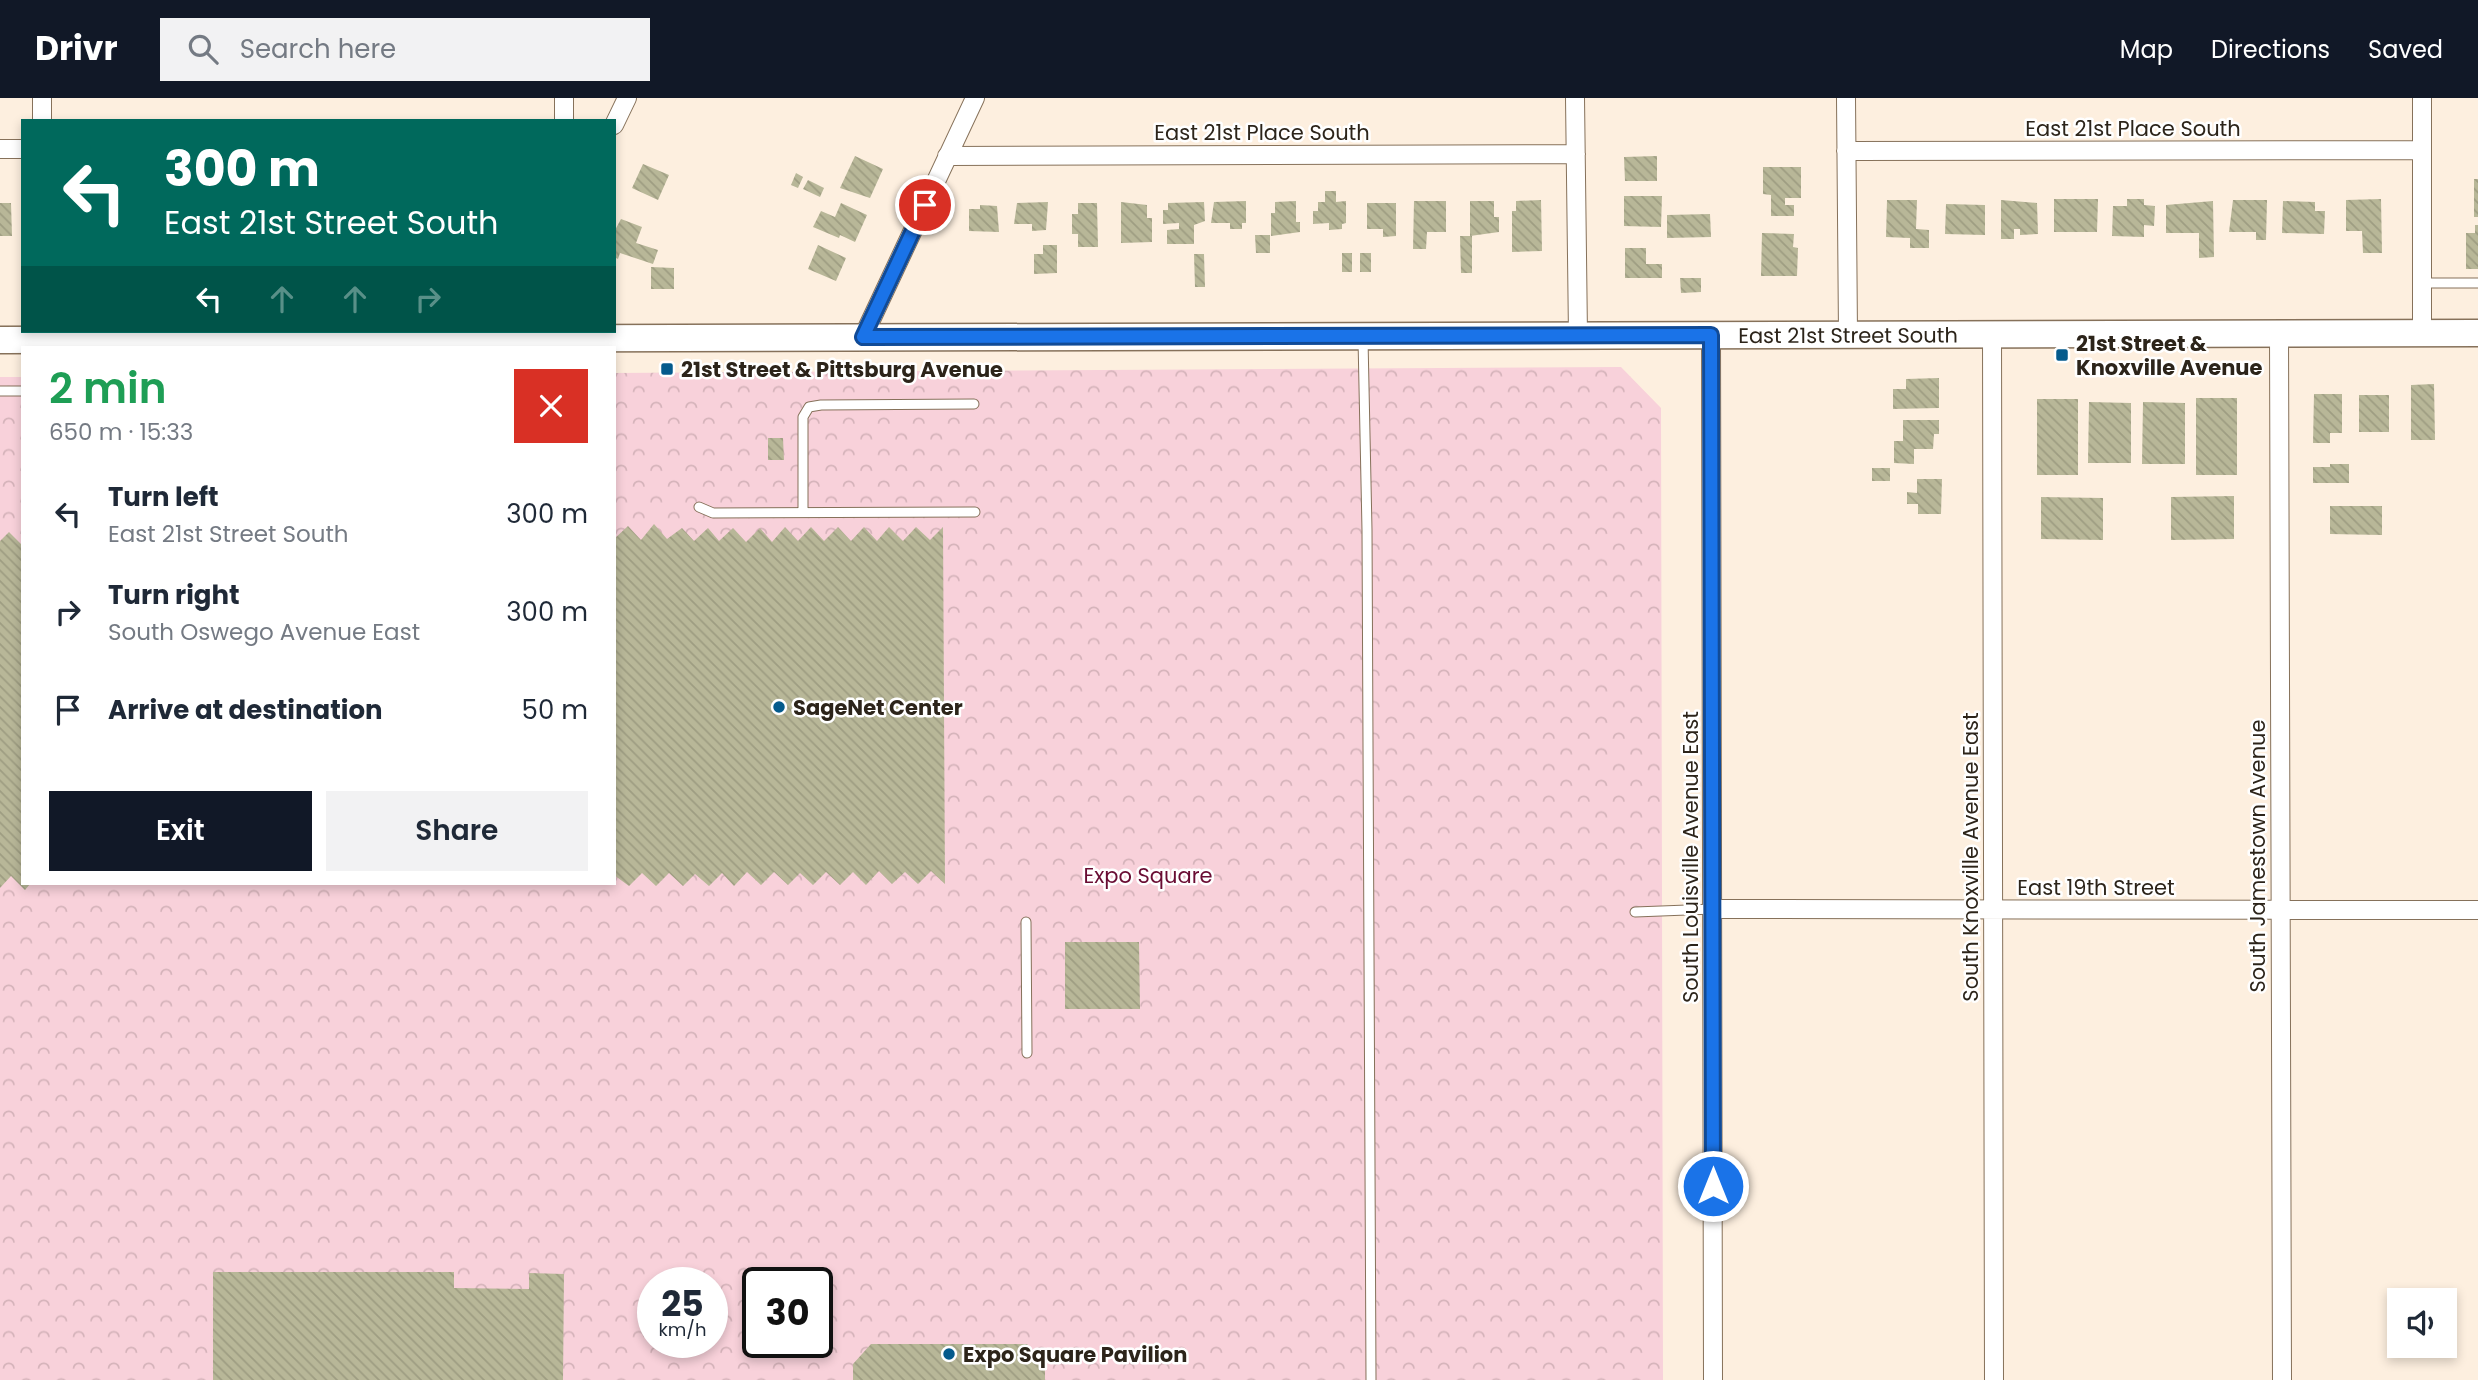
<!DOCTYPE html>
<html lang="en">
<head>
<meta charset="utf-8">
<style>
  :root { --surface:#fff; --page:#f2f2f3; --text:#1f2937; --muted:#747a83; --accent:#111827 }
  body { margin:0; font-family:Poppins,sans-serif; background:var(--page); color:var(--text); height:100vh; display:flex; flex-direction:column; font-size:26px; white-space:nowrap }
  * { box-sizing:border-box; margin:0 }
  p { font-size:23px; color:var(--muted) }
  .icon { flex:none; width:38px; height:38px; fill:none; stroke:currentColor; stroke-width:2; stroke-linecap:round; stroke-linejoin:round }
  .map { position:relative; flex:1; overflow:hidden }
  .sheet { position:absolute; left:21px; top:248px; width:595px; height:539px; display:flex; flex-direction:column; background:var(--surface); border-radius:0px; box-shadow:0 4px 10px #0003 }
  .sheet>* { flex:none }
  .guide { position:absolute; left:21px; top:21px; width:595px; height:214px; border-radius:0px; box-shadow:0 4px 10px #0003; background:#00695c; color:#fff; overflow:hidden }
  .buttons { position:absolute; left:2387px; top:1190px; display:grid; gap:14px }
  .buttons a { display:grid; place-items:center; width:70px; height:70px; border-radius:0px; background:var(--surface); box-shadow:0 4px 10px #0003; font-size:35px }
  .speed { position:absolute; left:637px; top:1169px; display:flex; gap:14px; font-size:35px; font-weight:700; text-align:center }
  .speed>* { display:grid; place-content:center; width:91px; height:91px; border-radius:50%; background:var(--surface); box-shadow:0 4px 10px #0003; line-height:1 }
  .speed small { font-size:18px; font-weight:400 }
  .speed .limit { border:4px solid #111; border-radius:10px; background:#fff; color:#111 }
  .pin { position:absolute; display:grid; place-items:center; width:60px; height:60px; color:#fff; margin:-30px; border:4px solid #fff; border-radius:50%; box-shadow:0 2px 7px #0007 }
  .me { position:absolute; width:77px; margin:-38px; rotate:0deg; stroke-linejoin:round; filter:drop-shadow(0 0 5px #0008) }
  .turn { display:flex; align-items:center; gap:24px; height:147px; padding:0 28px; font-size:32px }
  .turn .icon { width:91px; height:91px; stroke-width:2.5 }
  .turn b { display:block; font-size:49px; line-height:60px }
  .lanes { display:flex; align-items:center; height:66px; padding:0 28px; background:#0003; justify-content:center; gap:35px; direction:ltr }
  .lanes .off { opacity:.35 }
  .round { display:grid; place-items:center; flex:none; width:74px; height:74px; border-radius:0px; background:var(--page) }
  .head { display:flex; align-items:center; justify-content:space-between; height:119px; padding:0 28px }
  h1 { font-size:42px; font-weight:600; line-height:52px; color:#1e9e55 }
  .primary-button { display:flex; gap:14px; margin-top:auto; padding:14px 28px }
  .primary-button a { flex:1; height:80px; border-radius:0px; background:var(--accent); color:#fff; font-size:28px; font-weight:600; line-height:80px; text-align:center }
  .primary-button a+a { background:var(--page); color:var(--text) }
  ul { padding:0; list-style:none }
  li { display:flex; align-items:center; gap:21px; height:98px; padding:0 28px }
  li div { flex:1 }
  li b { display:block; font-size:26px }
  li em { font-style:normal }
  header { display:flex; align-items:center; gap:42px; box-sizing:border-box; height:98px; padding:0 35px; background:var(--accent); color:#fff }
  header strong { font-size:33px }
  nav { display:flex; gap:38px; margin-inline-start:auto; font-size:24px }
  .search { width:490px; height:63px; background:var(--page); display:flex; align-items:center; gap:18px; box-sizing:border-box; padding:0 24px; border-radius:0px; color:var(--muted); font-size:26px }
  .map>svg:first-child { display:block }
  .park { fill:url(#park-crowns); fill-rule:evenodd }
  .building { fill:url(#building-back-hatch) }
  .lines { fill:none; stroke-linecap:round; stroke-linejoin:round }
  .service-casing { stroke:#86715a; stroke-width:11 }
  .minor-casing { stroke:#86715a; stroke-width:20 }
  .secondary-casing { stroke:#86715a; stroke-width:29 }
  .service { stroke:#fff; stroke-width:9 }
  .minor { stroke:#fff; stroke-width:18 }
  .secondary { stroke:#fff; stroke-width:26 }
  .route-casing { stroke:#114b97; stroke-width:18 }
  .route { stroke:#1a73e8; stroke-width:12 }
  .poi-dot { fill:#045a8c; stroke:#fff; stroke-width:2.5 }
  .labels { text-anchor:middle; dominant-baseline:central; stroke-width:5; stroke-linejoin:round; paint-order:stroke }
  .street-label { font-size:21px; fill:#2c241a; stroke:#fff }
  .poi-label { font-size:21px; font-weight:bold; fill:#2c241a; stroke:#fff; text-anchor:start }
  .park-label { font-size:21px; fill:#690c33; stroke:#fff }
</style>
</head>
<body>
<header>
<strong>Drivr</strong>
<div class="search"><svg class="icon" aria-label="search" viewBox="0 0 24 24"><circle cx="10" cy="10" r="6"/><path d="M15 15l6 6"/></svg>Search here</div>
<nav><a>Map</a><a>Directions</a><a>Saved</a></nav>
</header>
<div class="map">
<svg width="2478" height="1282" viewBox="0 0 2478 1282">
  <defs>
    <pattern id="park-crowns" width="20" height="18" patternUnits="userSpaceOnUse" patternTransform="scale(1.75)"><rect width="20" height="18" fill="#f8d1da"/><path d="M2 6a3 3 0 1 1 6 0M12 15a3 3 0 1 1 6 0" fill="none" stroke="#d5b3ba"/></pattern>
    <pattern id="building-back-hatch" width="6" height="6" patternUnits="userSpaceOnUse" patternTransform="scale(1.75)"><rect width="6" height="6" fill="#b8b798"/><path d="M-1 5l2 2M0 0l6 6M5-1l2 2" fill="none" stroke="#9e9d82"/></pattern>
  </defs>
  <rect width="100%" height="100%" fill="#fdefdf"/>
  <path class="park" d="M 1621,269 L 1661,310 L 1663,1282 L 0,1282 L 0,279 L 23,279 L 23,786 L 614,786 L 614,275 ZM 653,1185 L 712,1185 L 712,1244 L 653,1244 ZM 758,1185 L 817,1185 L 817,1244 L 758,1244 Z"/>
  <path class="building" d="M 855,58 L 883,71 L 870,100 L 840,90 Z
    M 1657,58 L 1657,83 L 1625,83 L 1624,59 Z
    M 643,66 L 669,77 L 658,102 L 632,90 Z
    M 1763,69 L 1801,69 L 1801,100 L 1785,100 L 1785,107 L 1794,107 L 1794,118 L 1771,118 L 1771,97 L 1763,96 Z
    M 796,75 L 803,79 L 798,90 L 791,87 Z
    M 2474,81 L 2478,81 L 2478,119 L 2474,119 Z
    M 808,82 L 824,90 L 820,99 L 803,91 Z
    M 1325,93 L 1336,93 L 1336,104 L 1346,103 L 1346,125 L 1342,126 L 1342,131 L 1329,132 L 1329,125 L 1313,126 L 1313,113 L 1318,113 L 1318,104 L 1325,104 Z
    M 1624,98 L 1662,98 L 1661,129 L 1624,128 Z
    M 2054,101 L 2098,101 L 2097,134 L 2054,134 Z
    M 2127,101 L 2144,101 L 2144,107 L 2155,108 L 2154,128 L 2144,127 L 2144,139 L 2112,138 L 2113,108 L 2127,108 Z
    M 2381,101 L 2382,155 L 2363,155 L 2362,133 L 2346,133 L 2346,102 Z
    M 1541,102 L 1542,153 L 1512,154 L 1512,113 L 1516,113 L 1516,103 Z
    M 1887,102 L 1917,102 L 1916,131 L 1929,132 L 1929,150 L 1910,150 L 1910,140 L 1886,139 Z
    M 2001,102 L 2037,105 L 2038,136 L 2020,137 L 2020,131 L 2014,131 L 2014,141 L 2001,141 Z
    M 2233,102 L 2267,102 L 2266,142 L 2256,142 L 2256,134 L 2229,134 Z
    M 1246,103 L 1246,125 L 1242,125 L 1242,131 L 1230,131 L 1230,125 L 1211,125 L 1214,104 Z
    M 1296,103 L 1296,124 L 1300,124 L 1300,134 L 1271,138 L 1271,115 L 1275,115 L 1275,104 Z
    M 1414,103 L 1446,103 L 1446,134 L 1427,134 L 1426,151 L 1413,151 Z
    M 1470,103 L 1494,103 L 1494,119 L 1499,119 L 1499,134 L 1470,138 Z
    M 2213,103 L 2214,159 L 2199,160 L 2199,135 L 2166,135 L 2166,107 Z
    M 2283,103 L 2315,104 L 2315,113 L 2325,113 L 2324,136 L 2282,135 Z
    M 1048,104 L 1046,132 L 1032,133 L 1032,126 L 1014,126 L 1017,105 Z
    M 1121,104 L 1147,107 L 1147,120 L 1152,120 L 1152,144 L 1121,145 Z
    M 1204,104 L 1205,123 L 1194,127 L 1194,146 L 1167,146 L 1167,132 L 1179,131 L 1179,125 L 1163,126 L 1163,112 L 1168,112 L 1168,105 Z
    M 0,105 L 11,105 L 12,138 L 0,138 Z
    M 841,105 L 867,117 L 855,144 L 840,137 L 839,140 L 813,129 L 821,113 L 835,119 Z
    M 1078,105 L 1097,105 L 1098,149 L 1078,149 L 1078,136 L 1072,136 L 1072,116 L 1078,116 Z
    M 1367,105 L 1396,105 L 1396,138 L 1383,139 L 1383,131 L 1367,131 Z
    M 1946,106 L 1985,107 L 1985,137 L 1945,136 Z
    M 980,107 L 997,108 L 999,134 L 969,133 L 969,111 L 980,111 Z
    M 1710,116 L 1711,139 L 1667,140 L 1667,117 Z
    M 621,121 L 642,129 L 636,145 L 658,152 L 653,166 L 620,155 L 618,161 L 614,159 L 614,134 Z
    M 2475,127 L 2478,127 L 2478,171 L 2466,171 L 2466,135 L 2475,135 Z
    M 1762,135 L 1794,136 L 1793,149 L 1798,150 L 1797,178 L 1761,178 Z
    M 1255,137 L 1270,137 L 1270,155 L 1256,155 Z
    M 1460,138 L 1472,138 L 1472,175 L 1461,175 Z
    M 818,147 L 846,160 L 836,183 L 808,171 Z
    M 1043,147 L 1057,147 L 1057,175 L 1034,176 L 1034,156 L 1043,156 Z
    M 1625,150 L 1646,150 L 1646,166 L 1662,166 L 1662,180 L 1625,180 Z
    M 1342,155 L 1352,155 L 1352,174 L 1342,174 Z
    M 1360,155 L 1371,155 L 1371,174 L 1360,174 Z
    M 1194,156 L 1204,156 L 1205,189 L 1195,189 Z
    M 651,169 L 674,170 L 674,191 L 651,191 Z
    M 1680,180 L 1701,180 L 1701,194 L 1681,195 Z
    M 1939,280 L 1939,310 L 1893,311 L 1893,291 L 1906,291 L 1906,281 Z
    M 2434,286 L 2435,342 L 2411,342 L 2411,287 Z
    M 2314,296 L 2342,296 L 2342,335 L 2330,335 L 2330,345 L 2313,345 Z
    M 2359,297 L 2389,297 L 2389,334 L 2359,334 Z
    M 2196,300 L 2237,300 L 2237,377 L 2196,377 Z
    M 2037,301 L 2078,301 L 2078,377 L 2037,377 Z
    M 2089,304 L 2131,305 L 2131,365 L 2088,365 Z
    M 2143,304 L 2185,305 L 2185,366 L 2142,366 Z
    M 1903,322 L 1939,322 L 1939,336 L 1934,336 L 1933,351 L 1914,351 L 1914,366 L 1894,365 L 1894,343 L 1903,343 Z
    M 768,340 L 783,340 L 784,362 L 768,362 Z
    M 2330,366 L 2349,366 L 2349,385 L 2313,385 L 2313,369 L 2330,369 Z
    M 1872,370 L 1890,370 L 1890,383 L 1872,383 Z
    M 1917,381 L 1942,381 L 1941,416 L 1918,416 L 1918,406 L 1907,406 L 1907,394 L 1917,395 Z
    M 2234,398 L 2234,441 L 2171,442 L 2171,399 Z
    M 2041,399 L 2103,400 L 2103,442 L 2041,441 Z
    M 2330,408 L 2382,408 L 2382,437 L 2330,436 Z
    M 654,426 L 667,441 L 682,430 L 694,443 L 708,430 L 719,443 L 733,430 L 746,444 L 760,430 L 772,444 L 785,429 L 798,443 L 811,429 L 824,443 L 838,429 L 851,443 L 864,429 L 877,443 L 889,429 L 903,443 L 916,429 L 930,442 L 943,429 L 945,786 L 931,773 L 918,786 L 905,774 L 892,786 L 879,773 L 866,787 L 853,774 L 840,787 L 826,774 L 813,787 L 800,775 L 788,787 L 774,774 L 761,787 L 747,774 L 734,788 L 722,775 L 709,788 L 695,776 L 683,788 L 669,775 L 656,788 L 642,775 L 629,788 L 614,777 L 614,441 L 628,428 L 641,442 Z
    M 9,434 L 23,448 L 23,786 L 30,786 L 25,792 L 11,778 L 0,790 L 0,443 Z
    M 1065,844 L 1139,844 L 1140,911 L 1065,911 Z
    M 213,1174 L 454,1174 L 454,1190 L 529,1191 L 529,1175 L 564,1176 L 563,1282 L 213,1282 Z
    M 871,1246 L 1027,1246 L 1045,1265 L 1045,1282 L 853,1282 L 853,1266 Z"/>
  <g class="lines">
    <defs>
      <path id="service" d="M 2421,185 L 2478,185
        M 1363,241 L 1367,432 L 1371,1282
        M 0,293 L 23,293
        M 699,409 L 713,415 L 975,414
        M 803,414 L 803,319 L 809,309 L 821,307 L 974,306
        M 1635,814 L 1713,811
        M 1026,824 L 1027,955"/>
      <path id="minor" d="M 42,0 L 42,23
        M 564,0 L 564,23
        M 1575,0 L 1578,237
        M 1846,0 L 1848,236
        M 614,27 L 627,0
        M 0,51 L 23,51
        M 1846,53 L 2420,52
        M 947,58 L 1576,56
        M 2422,234 L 2422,0
        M 1992,235 L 1994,1282
        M 2279,235 L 2282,1282
        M 1711,237 L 1713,1282
        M 863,239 L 975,0
        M 1713,811 L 2478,812"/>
      <g id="secondary">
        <path id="s1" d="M 0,242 L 2478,235"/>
      </g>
    </defs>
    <use href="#service" class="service-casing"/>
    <use href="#minor" class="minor-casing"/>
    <use href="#secondary" class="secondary-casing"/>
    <use href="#service" class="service"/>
    <use href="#minor" class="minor"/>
    <use href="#secondary" class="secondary"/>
  </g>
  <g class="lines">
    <defs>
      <path id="route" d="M 925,107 L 863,239 L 1711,237 L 1713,1088"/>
    </defs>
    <use href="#route" class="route-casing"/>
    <use href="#route" class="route"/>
  </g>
  <g class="poi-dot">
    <rect x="2055" y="250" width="14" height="14" rx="3.5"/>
    <rect x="660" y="264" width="14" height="14" rx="3.5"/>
    <circle cx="779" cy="609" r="7"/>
    <circle cx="949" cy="1256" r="7"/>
  </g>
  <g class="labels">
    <g class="street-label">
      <text x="2133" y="30">East 21st Place South</text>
      <text x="1262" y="34">East 21st Place South</text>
      <text stroke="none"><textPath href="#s1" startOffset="1848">East 21st Street South</textPath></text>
      <text transform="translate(2257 758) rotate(-90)">South Jamestown Avenue</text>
      <text transform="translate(1690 759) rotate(-90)">South Louisville Avenue East</text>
      <text transform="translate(1970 759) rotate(-90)">South Knoxville Avenue East</text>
      <text x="2096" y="789">East 19th Street</text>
    </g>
    <g class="poi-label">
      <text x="2076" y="245">21st Street &amp;<tspan x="2076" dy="24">Knoxville Avenue</tspan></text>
      <text x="681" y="271">21st Street &amp; Pittsburg Avenue</text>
      <text x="793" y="609">SageNet Center</text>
      <text x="963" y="1256">Expo Square Pavilion</text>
    </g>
    <g class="park-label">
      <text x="1148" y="777">Expo Square</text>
    </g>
  </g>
</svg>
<div class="buttons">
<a><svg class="icon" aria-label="sound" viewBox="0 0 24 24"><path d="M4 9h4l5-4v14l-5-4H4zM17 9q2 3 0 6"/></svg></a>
</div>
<div class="speed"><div>25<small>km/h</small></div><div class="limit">30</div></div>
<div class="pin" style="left:925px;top:107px;background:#d93025"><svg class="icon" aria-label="arrive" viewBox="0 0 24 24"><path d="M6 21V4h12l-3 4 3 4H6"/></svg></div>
<svg class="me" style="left:1713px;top:1088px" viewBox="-20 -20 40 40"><circle r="17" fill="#1a73e8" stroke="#fff" stroke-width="3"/><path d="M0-11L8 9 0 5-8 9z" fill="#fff"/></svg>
<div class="guide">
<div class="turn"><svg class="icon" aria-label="left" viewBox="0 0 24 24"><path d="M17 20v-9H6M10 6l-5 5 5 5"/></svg><div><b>300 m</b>East 21st Street South</div></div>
<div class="lanes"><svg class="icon" aria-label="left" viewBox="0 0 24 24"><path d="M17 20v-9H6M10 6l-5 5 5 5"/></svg><svg class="icon off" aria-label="ahead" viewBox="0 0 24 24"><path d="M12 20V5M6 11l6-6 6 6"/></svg><svg class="icon off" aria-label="ahead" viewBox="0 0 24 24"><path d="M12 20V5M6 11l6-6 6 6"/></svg><svg class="icon off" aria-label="right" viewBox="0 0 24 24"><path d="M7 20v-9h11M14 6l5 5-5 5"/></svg></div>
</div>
<section class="sheet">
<div class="head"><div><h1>2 min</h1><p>650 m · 15:33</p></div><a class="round" style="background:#d93025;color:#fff"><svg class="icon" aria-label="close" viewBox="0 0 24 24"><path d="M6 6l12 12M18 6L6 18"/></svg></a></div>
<ul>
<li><svg class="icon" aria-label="left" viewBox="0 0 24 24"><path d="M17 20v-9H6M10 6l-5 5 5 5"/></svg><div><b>Turn left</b><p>East 21st Street South</p></div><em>300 m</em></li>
<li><svg class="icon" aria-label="right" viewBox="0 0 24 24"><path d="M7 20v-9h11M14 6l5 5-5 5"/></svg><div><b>Turn right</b><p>South Oswego Avenue East</p></div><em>300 m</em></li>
<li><svg class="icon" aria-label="arrive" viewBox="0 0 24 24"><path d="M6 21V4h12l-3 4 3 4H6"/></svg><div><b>Arrive at destination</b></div><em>50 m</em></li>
</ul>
<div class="primary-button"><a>Exit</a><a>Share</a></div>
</section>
</div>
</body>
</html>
